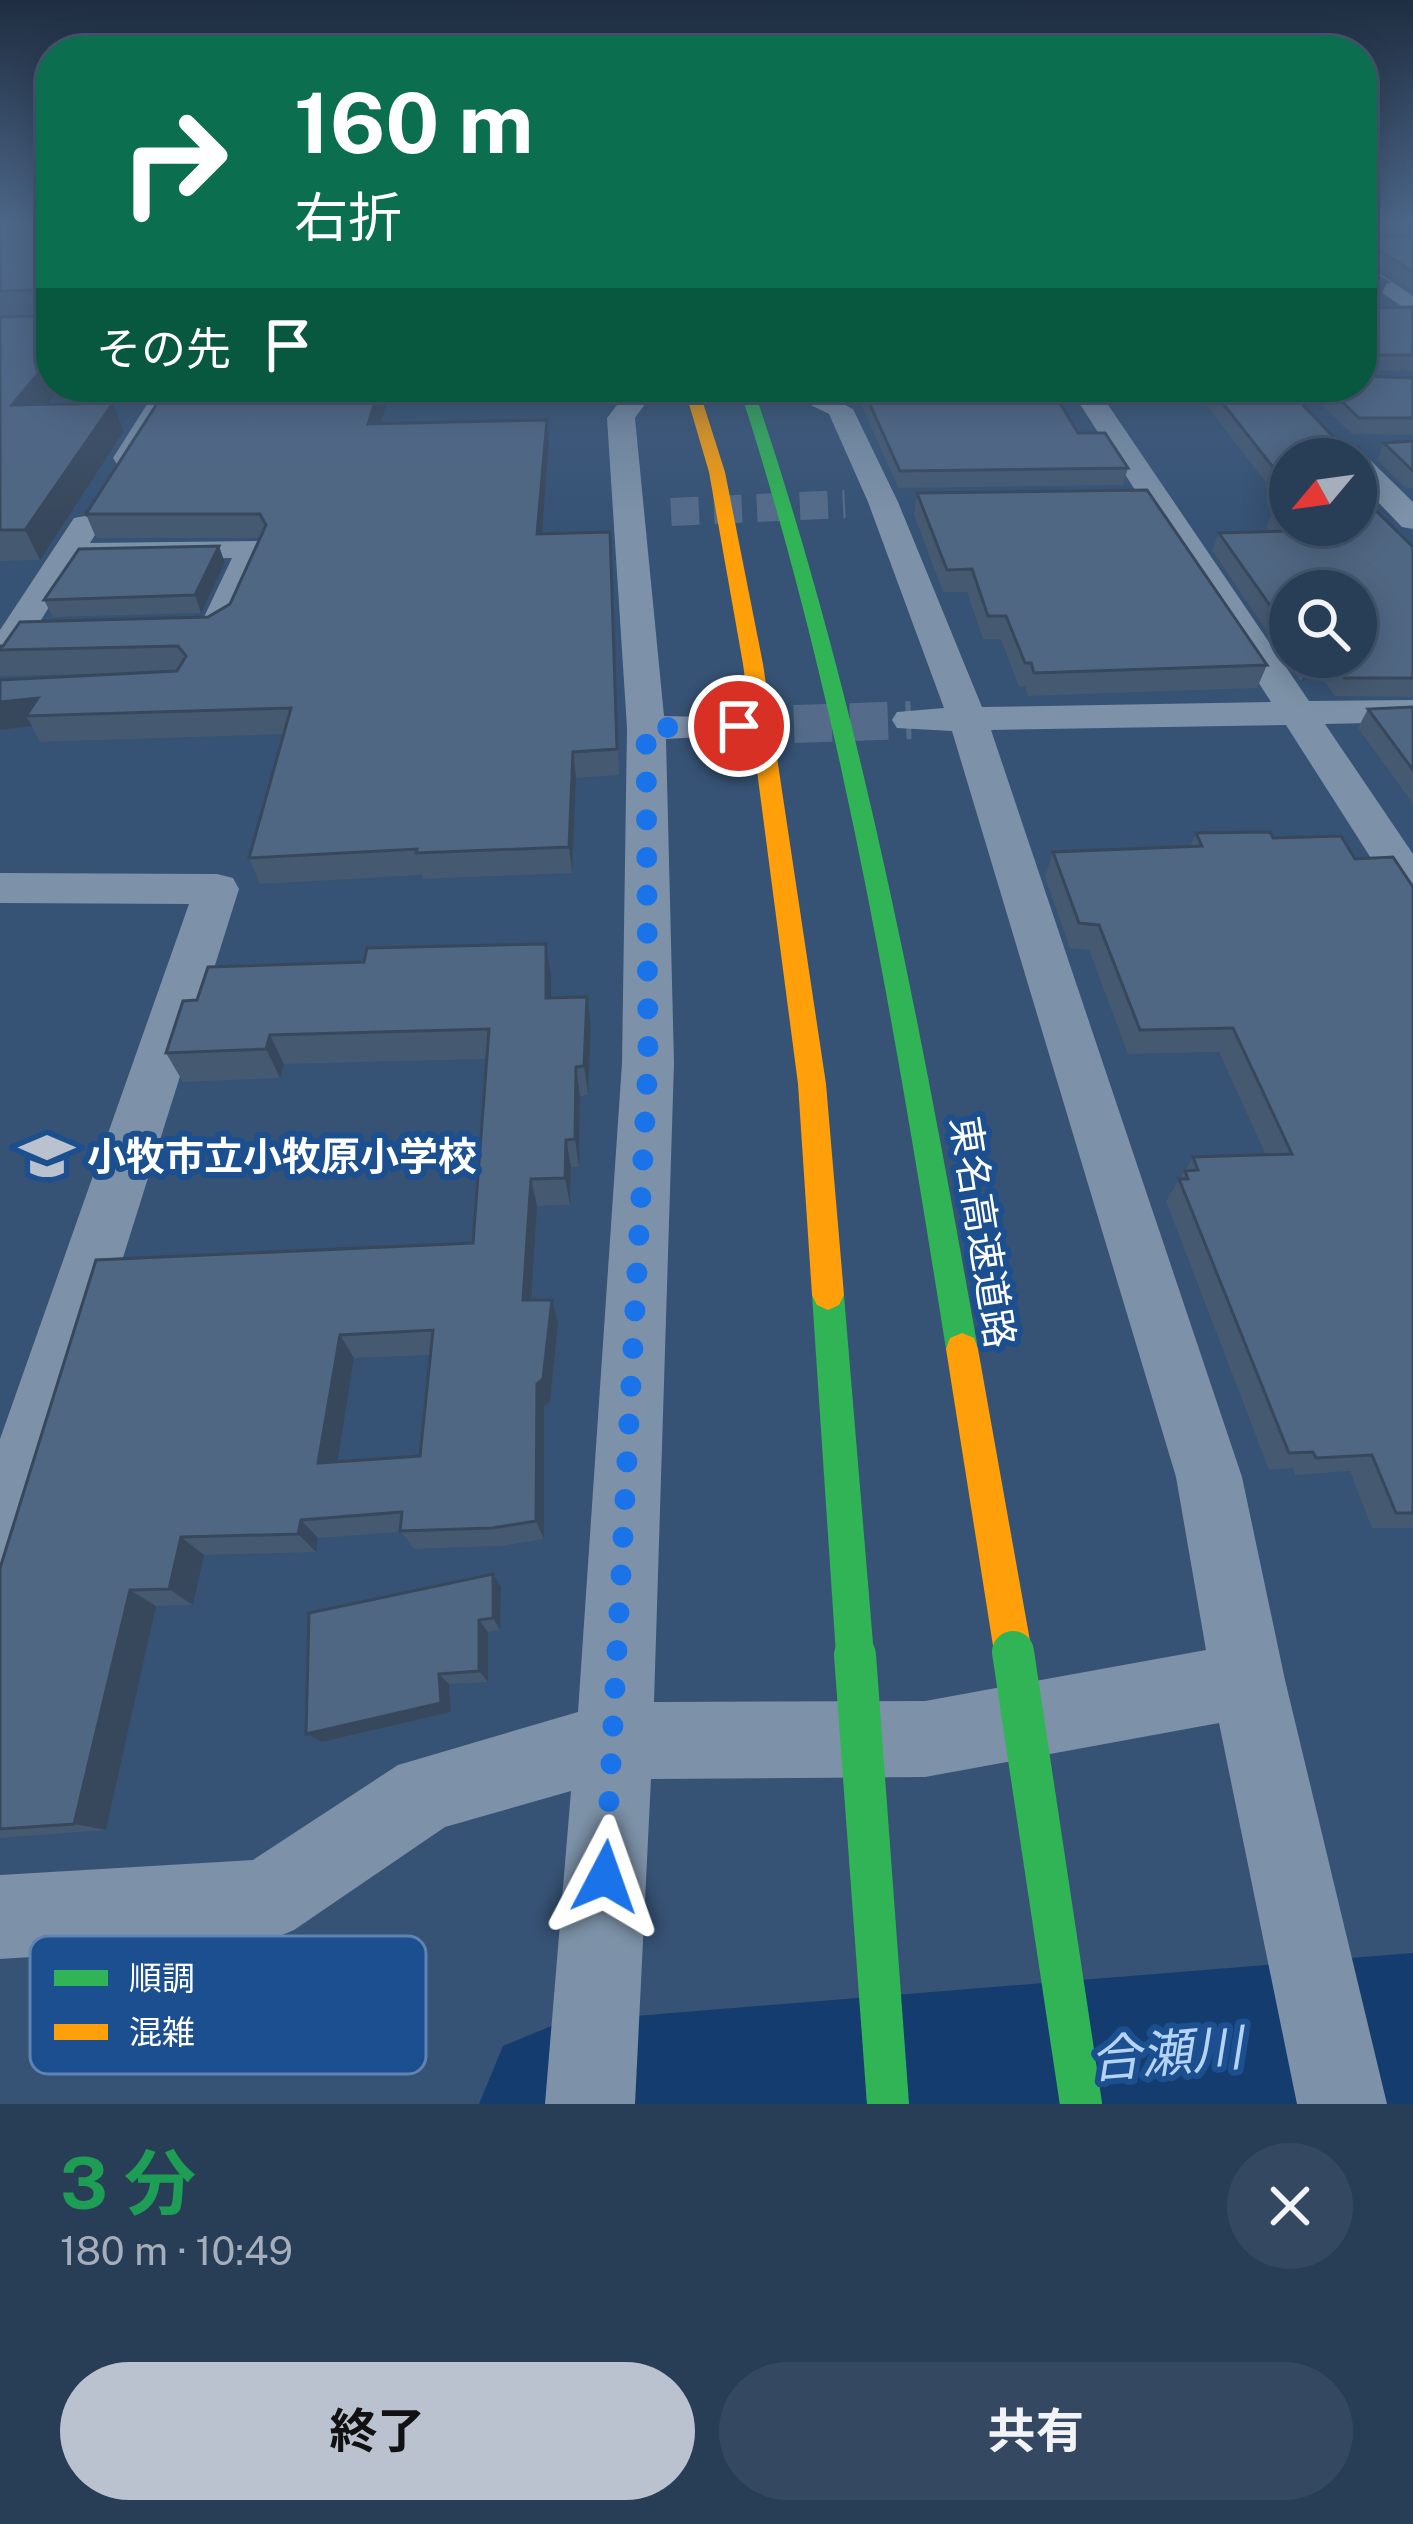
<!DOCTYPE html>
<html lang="ja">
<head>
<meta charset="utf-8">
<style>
  :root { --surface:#283e57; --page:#344961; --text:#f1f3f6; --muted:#a5aeba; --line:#44576d; --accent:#b9c2ce }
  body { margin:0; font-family:"Public Sans","Noto Sans JP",sans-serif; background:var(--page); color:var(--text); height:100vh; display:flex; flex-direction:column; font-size:45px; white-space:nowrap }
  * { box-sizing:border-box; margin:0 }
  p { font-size:39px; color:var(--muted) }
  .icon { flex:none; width:66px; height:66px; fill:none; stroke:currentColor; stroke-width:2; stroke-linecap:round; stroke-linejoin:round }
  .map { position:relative; height:2104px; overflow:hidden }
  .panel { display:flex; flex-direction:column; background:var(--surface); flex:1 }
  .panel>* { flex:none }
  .guide { position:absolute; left:36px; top:36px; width:1341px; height:366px; border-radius:48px; box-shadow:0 6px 30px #0003,0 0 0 3px var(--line); background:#0b6e4f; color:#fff; overflow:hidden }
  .needle { width:78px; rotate:241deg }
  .controls { position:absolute; left:1269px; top:438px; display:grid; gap:24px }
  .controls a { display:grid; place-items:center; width:108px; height:108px; border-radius:50%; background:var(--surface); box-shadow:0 6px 30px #0003,0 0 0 3px var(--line); font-size:60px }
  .pin { position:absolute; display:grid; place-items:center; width:102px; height:102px; color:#fff; margin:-51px; border:6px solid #fff; border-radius:50%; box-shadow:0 3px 12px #0007 }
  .me { position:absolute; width:132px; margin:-66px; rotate:4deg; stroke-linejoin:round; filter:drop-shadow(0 0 9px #0008) }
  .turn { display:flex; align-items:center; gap:42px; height:252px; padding:0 60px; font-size:54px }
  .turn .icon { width:156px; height:156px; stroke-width:2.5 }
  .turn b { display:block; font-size:84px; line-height:102px }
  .then { display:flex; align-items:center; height:114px; padding:0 60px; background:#0003; gap:24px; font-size:45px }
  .round { display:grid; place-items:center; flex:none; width:126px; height:126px; border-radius:63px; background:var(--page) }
  .summary { display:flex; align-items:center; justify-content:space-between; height:204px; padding:0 60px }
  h1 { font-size:72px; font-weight:700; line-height:90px; color:#1e9e55 }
  .primary-button { display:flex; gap:24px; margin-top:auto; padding:24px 60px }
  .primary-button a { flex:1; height:138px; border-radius:72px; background:var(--accent); color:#111; font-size:48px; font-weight:700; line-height:138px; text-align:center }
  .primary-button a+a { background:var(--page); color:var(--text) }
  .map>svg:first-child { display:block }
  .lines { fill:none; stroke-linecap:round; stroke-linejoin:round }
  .river { fill:#153c6e; fill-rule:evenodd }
  .street-tunnel-far1 { stroke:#546c89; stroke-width:28; stroke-dasharray:28 15; stroke-linecap:butt }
  .street-tunnel { stroke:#546c89; stroke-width:38; stroke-dasharray:38 18; stroke-linecap:butt }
  .street { fill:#7d92a8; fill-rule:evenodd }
  .fast { fill:#30b455; fill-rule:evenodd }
  .slow { fill:#ff9f0a; fill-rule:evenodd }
  .fast-bridge { stroke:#30b455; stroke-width:42 }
  .wall { fill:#455971; fill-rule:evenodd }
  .shaded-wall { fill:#38485c }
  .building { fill:#506783; stroke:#38485c; stroke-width:3; fill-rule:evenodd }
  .route { stroke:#1a73e8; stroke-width:21; stroke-dasharray:0 37.8 }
  .labels { text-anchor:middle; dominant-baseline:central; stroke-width:12; stroke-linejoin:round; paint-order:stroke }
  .poi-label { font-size:39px; font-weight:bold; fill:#fff; stroke:#1b4f8f; text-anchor:start }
  .street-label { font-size:39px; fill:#fff; stroke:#1b4f8f }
  .near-water-label { font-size:51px; font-style:italic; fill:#b5d3f5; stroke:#1b4f8f }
  .key { fill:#1b4f8f; stroke:#5f84b1; stroke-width:3 }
  .key-label { font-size:33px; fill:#fff }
</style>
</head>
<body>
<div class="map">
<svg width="1413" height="2104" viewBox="0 0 1413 2104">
  <rect width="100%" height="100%" fill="#365274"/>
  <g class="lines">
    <path class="river" d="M 1413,1953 L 1413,2104 L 479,2104 L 503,2046 L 561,2022 Z"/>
    <path class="street-tunnel-far1" d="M 671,512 L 845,504"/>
    <path class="street-tunnel" d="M 738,726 L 911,720"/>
    <path class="street" d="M 1362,262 L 1413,296 L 1413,314 L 1362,279 Z
      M 158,387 L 184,387 L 137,464 L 117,464 L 113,458 Z
      M 631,387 L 657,387 L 635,418 L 664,716 L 752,718 L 757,726 L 752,734 L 666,739 L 674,1063 L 654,1702 L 925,1701 L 1206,1650 L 1176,1477 L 952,731 L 897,728 L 892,720 L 897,712 L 944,708 L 868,502 L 829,414 L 774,387 L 810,387 L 853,409 L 898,502 L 982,707 L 1271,702 L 1069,387 L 1190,387 L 1177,395 L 1102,396 L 1309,701 L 1413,700 L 1413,722 L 1325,724 L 1413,854 L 1413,903 L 1397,899 L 1286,725 L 991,730 L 1242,1477 L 1285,1680 L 1387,2104 L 1297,2104 L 1219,1723 L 925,1777 L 651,1779 L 635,2104 L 545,2104 L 571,1791 L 445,1827 L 294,1930 L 265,1942 L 0,1959 L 0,1875 L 253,1860 L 398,1765 L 578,1712 L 622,1063 L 627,728 L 607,418 Z
      M 1356,453 L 1366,456 L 1413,502 L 1413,529 L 1402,527 L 1356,479 L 1356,459 L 1344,459 Z
      M 85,516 L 101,525 L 90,543 L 264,541 L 269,548 L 229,634 L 160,636 L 154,629 L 160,622 L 204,617 L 232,558 L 77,562 L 13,665 L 0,668 L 0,630 L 74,518 Z
      M 0,873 L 217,874 L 233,878 L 239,889 L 35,1537 L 24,1561 L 0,1572 L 0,1439 L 189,904 L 0,903 Z"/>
    <path class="fast" d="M 739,387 L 753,387 C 860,701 920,1023 978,1349 L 974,1360 L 962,1365 L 950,1360 L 946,1349 C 894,1024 841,701 739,387 Z
      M 828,1280 L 839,1285 L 844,1295 L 874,1655 L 869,1669 L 855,1674 L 841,1669 L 836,1655 L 812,1295 L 817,1285 Z"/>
    <path class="slow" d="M 684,387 L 698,387 L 725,472 L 763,664 L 826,1084 L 844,1295 L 839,1305 L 828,1310 L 817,1305 L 812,1295 L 798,1084 L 743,664 L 709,472 Z
      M 962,1333 L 974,1338 L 978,1349 L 1032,1652 L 1027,1666 L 1013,1671 L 999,1666 L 994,1652 L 946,1349 L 950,1338 Z"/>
    <path class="fast-bridge" d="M 1013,1652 L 1081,2104
      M 855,1655 L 888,2104"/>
  </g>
  <path class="wall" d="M 0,223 L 51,223 L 47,404 L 113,403 L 124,431 L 40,560 L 0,561 Z
    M 1362,223 L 1413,223 L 1413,231 L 1364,231 L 1364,237 L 1413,237 L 1413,291 L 1365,258 L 1365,268 L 1387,282 L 1380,297 L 1365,298 L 1365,308 L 1413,307 L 1413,371 L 1362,370 Z
    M 1413,378 L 1413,435 L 1352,434 L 1304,387 L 1362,387 Z
    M 305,387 L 392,387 L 380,423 L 547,420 L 549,443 L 542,534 L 611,557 L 619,775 L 576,778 L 572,873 L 423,879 L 422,875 L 260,884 L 249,858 L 283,734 L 40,742 L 32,726 L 0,730 L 0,680 L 143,673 L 0,676 L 0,646 L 208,617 L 230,604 L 260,538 L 96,538 L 86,514 L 301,397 Z
    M 854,387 L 1050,387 L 1078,433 L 1128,468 L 1123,485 L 898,488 Z
    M 1201,387 L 1210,387 L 1216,394 L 1210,387 L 1286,387 L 1341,445 L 1359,447 L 1359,462 L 1368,472 L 1360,490 L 1356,490 L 1356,459 L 1290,459 L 1290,525 L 1356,525 L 1356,491 L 1413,547 L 1413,697 L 1335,696 L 1317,671 L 1301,682 L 1212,550 L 1219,533 L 1270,532 L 1266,527 L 1279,500 L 1198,394 ZM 1290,591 L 1356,591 L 1356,657 L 1290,657 Z
    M 1413,441 L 1413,488 L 1405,488 L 1377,460 L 1384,443 Z
    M 917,493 L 1267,665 L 1257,688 L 1028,696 L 1025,686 L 1019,687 L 1001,639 L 983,639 L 967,592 L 943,592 L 914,515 Z
    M 225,563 L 201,613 L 53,617 L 44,600 Z
    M 1413,707 L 1413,804 L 1358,728 L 1368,709 Z
    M 1196,833 L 1273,838 L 1355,859 L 1413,887 L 1413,1528 L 1372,1528 L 1350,1471 L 1295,1475 L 1293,1468 L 1269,1470 L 1166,1201 L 1193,1157 L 1266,1155 L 1219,1052 L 1128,1054 L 1089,950 L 1070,948 L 1045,877 L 1053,852 L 1190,846 Z
    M 546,944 L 551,974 L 551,998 L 591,1027 L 588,1095 L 580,1096 L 579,1167 L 571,1167 L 570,1205 L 537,1206 L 532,1300 L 552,1300 L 558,1324 L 550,1402 L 544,1406 L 544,1539 L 501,1546 L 414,1549 L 401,1532 L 318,1538 L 316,1552 L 204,1555 L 193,1605 L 156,1606 L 106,1830 L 0,1838 L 0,1568 L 473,1243 L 487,1059 L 284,1064 L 280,1078 L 183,1082 L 166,1053 L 197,1000 L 364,962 ZM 430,1355 L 420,1456 L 337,1461 L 354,1358 Z
    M 501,1587 L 500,1630 L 488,1632 L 488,1682 L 449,1684 L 451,1712 L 322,1742 L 306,1734 Z"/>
  <path class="shaded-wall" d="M 1387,282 L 1380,297 L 1362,299 L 1365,284 Z
    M 51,358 L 51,387 L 61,387 L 25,433 L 12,405 Z
    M 380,387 L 392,387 L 373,447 L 368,424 Z
    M 113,403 L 124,431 L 40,560 L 25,530 Z
    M 547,420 L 549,443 L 540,559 L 537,534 Z
    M 219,546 L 225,563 L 201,613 L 195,595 Z
    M 1319,657 L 1323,657 L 1317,671 L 1301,682 L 1310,663 Z
    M 38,698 L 26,716 L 32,726 L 0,730 L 0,702 Z
    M 573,752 L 576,778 L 572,873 L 569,847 Z
    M 546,944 L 551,974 L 551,1027 L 546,998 Z
    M 587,997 L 591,1027 L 588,1095 L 584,1066 Z
    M 270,1035 L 284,1064 L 280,1078 L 266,1049 Z
    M 576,1067 L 580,1096 L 579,1167 L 575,1139 Z
    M 566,1140 L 571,1167 L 570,1205 L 565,1178 Z
    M 531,1179 L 537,1206 L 530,1325 L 523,1300 Z
    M 552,1300 L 558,1324 L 550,1402 L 544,1406 L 544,1539 L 536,1521 L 537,1384 Z
    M 340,1335 L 354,1358 L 334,1483 L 318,1463 Z
    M 301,1520 L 318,1538 L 316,1552 L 298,1534 Z
    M 181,1537 L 204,1555 L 193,1605 L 169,1589 Z
    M 493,1574 L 501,1587 L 500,1630 L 493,1618 Z
    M 130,1590 L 156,1606 L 106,1830 L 74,1824 Z
    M 479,1620 L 488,1632 L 488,1682 L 479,1671 Z
    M 439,1674 L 449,1684 L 451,1712 L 322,1742 L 306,1734 Z"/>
  <path class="building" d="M 0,223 L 51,223 L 51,358 L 12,405 L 113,403 L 25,530 L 0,530 L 0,317 L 40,316 L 45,312 L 41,290 L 0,291 Z
    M 1362,223 L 1364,237 L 1413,237 L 1413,272 L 1370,244 L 1364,245 L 1365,268 L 1387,282 L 1365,284 L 1365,308 L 1413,307 L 1413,355 L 1368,355 L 1362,367 Z
    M 1362,376 L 1413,378 L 1413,418 L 1359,418 L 1327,387 L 1362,387 Z
    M 305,387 L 380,387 L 368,424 L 547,420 L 537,534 L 610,532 L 617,749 L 573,752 L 569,847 L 416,853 L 417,849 L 249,858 L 291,708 L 26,716 L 38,698 L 0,702 L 0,680 L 177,671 L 186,656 L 178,646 L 0,650 L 0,646 L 3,646 L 20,622 L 208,617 L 230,604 L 266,525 L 260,514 L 86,514 L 160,399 L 301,397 Z
    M 862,387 L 1050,387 L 1078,433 L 1105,433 L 1128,468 L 900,471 Z
    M 1210,387 L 1286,387 L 1341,445 L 1359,447 L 1359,462 L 1368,472 L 1356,473 L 1356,459 L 1290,459 L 1290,489 Z
    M 1413,441 L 1413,471 L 1384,443 Z
    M 1147,490 L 1267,665 L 1034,673 L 1031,663 L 1025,663 L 1006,616 L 988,616 L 972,569 L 947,570 L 917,493 Z
    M 1356,491 L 1413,547 L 1413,678 L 1344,678 L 1329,657 L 1356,657 L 1356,591 L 1290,591 L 1290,634 L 1219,533 L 1290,531 L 1273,509 L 1290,509 L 1290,525 L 1356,525 Z
    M 219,546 L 195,595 L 44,600 L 79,549 Z
    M 1413,707 L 1413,770 L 1368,709 Z
    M 1270,832 L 1273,838 L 1341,836 L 1355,859 L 1393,857 L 1413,887 L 1413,1513 L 1396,1513 L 1372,1455 L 1316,1458 L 1313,1452 L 1289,1453 L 1179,1179 L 1188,1179 L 1185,1171 L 1198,1170 L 1193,1157 L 1292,1154 L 1233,1028 L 1140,1030 L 1099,925 L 1079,923 L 1053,852 L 1202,846 L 1196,833 Z
    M 546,944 L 546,998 L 587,997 L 584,1066 L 576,1067 L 575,1139 L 566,1140 L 565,1178 L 531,1179 L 523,1300 L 552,1300 L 543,1379 L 537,1384 L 536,1521 L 492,1528 L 400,1531 L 402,1512 L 301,1520 L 298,1534 L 181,1537 L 169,1589 L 130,1590 L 74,1824 L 0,1829 L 0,1568 L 96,1260 L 473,1243 L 489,1029 L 270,1035 L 266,1049 L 166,1053 L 183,1001 L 197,1000 L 208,967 L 364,962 L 367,948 ZM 433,1330 L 420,1456 L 318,1463 L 340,1335 Z
    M 493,1574 L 493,1618 L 479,1620 L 479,1671 L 439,1674 L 441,1703 L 306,1734 L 309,1613 Z"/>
  <linearGradient id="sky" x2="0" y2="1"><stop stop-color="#1e2d40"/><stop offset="0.43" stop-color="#4c6688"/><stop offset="1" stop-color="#4c6688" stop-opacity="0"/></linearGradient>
  <rect width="1413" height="518" fill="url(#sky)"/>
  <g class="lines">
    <path class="route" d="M 605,1877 L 648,1063 L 646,728 L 739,726"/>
  </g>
  <defs>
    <symbol id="school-bare" viewBox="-9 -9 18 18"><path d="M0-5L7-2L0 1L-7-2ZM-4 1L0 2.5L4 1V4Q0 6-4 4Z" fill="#b9c2ce" stroke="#1b4f8f" stroke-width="2.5" paint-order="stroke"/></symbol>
  </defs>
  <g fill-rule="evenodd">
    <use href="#school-bare" x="9" y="1118" width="76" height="76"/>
  </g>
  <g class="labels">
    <g class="poi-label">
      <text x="87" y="1156">小牧市立小牧原小学校</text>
    </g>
    <g class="street-label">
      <text transform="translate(983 1232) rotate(81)">東名高速道路</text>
    </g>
    <g class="near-water-label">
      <text transform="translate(1166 2053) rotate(-5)">合瀬川</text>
    </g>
  </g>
  <rect x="30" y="1936" width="396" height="138" rx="18" class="key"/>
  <rect x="54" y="1970" width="54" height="16" fill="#30b455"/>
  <rect x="54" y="2024" width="54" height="16" fill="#ff9f0a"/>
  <g class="key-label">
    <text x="129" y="1990">順調</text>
    <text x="129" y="2044">混雑</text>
  </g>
</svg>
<div class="controls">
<a><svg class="needle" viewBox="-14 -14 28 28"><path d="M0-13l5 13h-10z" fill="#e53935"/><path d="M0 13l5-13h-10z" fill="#a5aeba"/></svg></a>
<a><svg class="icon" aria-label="search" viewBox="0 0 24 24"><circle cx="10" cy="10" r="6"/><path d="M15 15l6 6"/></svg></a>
</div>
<div class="pin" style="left:739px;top:726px;background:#d93025"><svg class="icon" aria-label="arrive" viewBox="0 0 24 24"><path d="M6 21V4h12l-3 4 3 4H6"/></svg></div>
<svg class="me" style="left:605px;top:1877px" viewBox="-20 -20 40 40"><path d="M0-17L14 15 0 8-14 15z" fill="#1a73e8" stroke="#fff" stroke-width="4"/></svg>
<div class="guide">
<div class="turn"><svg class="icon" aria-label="right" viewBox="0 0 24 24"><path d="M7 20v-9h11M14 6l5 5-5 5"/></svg><div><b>160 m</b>右折</div></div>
<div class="then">その先<svg class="icon" aria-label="arrive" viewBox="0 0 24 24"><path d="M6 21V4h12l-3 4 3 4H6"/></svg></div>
</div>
</div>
<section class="panel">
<div class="summary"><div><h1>3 分</h1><p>180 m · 10:49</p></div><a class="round"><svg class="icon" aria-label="close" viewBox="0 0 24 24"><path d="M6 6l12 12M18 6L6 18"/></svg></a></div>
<div class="primary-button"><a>終了</a><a>共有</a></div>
</section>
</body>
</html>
